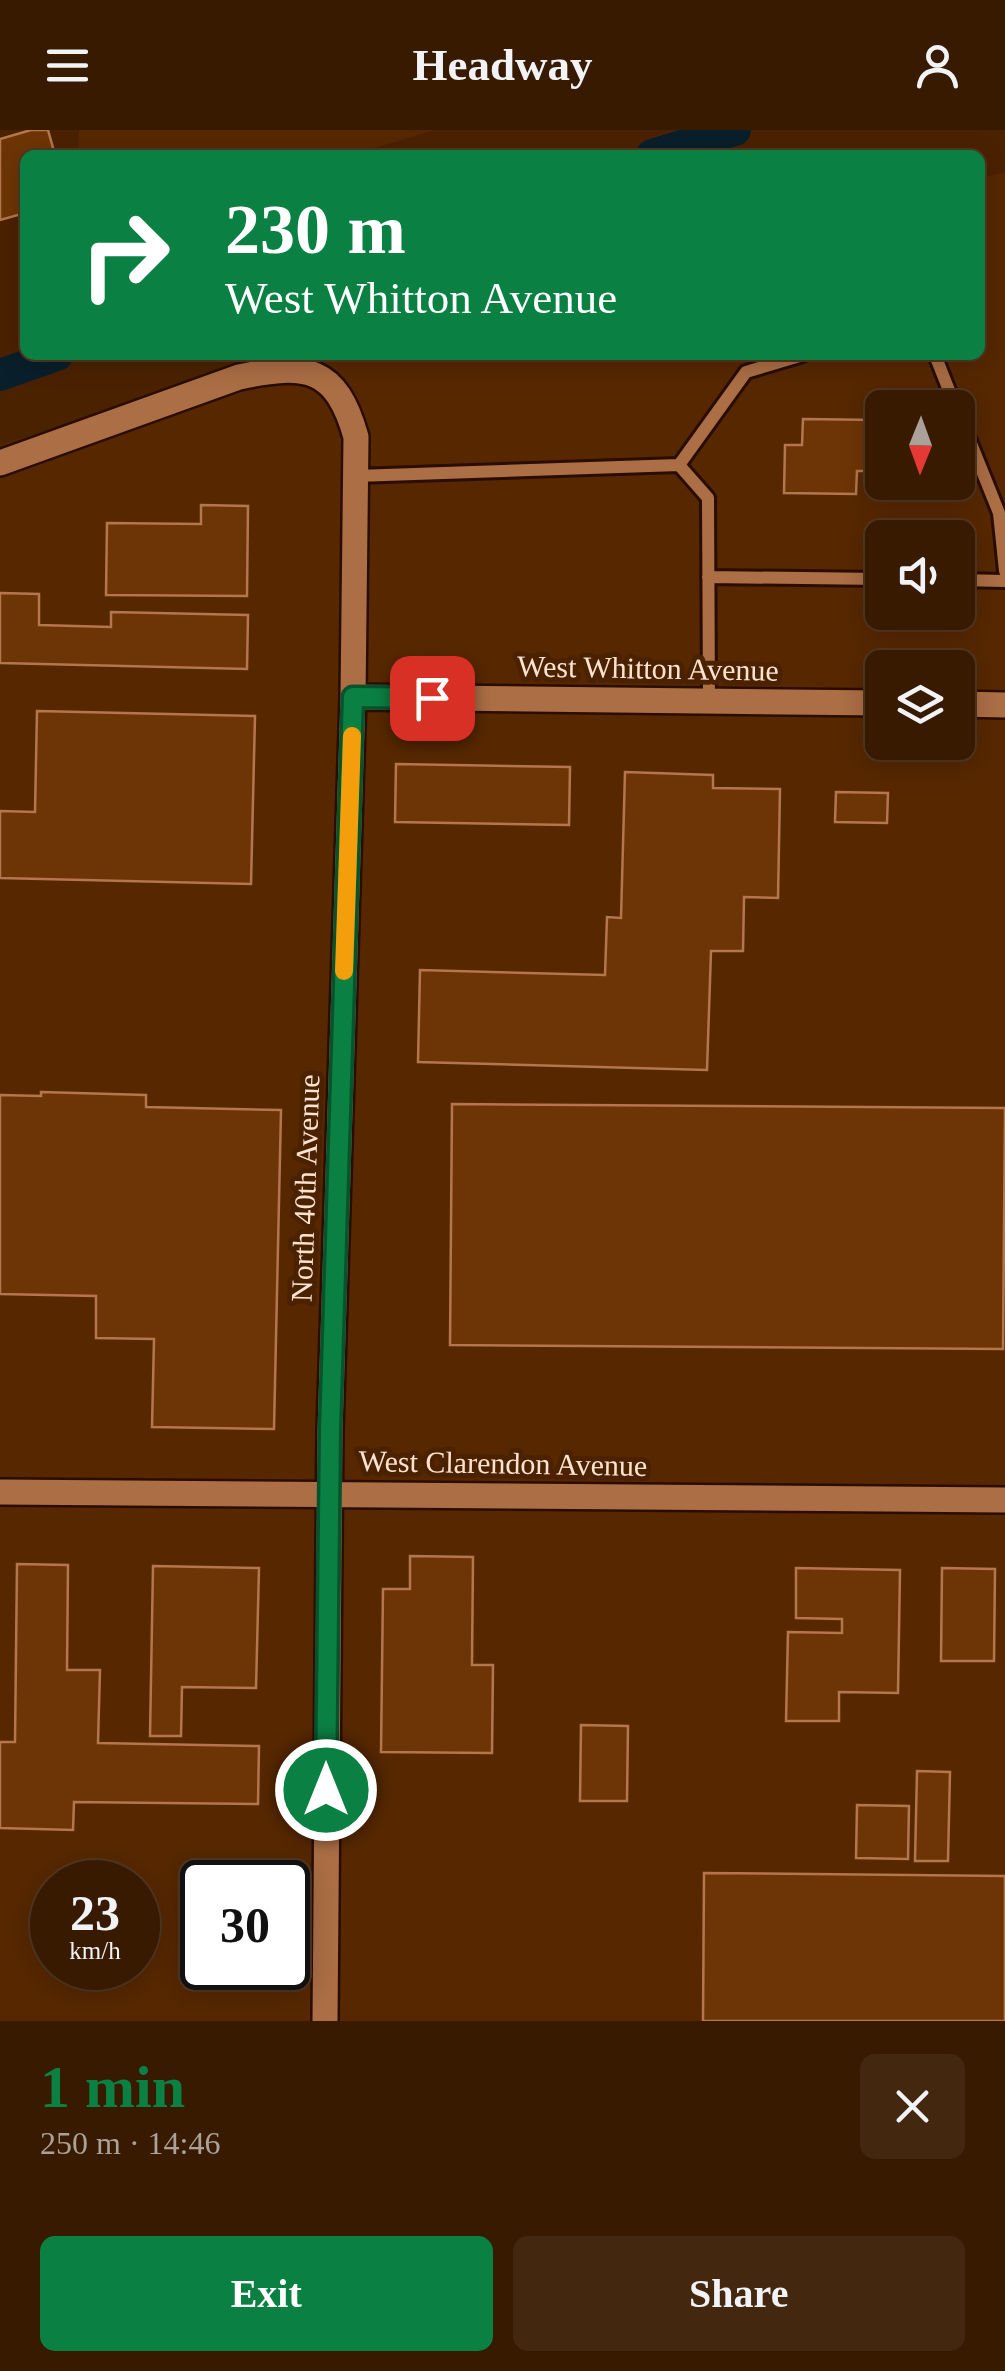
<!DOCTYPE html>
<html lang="en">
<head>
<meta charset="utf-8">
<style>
  :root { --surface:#381a00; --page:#43270f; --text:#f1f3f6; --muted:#aba199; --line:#523822; --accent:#0b8043 }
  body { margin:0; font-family:"Times New Roman",serif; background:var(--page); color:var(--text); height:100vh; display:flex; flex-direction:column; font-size:38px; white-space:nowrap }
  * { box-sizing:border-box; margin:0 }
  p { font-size:32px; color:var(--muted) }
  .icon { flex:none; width:55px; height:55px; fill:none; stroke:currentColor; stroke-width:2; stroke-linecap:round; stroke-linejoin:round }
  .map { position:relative; height:1891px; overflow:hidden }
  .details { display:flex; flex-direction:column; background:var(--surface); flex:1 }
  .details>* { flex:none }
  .banner { position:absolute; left:20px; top:20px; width:965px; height:210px; border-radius:15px; box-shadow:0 5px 25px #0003,0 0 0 2px var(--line); background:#0b8043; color:#fff; overflow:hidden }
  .needle { width:65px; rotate:181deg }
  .fabs { position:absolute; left:865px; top:260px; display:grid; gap:20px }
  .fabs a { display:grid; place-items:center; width:110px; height:110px; border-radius:15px; background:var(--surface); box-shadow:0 5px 25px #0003,0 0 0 2px var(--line); font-size:50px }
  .speed { position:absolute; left:30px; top:1730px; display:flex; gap:20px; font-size:50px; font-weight:700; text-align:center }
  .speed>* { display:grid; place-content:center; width:130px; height:130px; border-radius:50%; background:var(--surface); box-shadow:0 5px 25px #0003,0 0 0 2px var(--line); line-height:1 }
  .speed small { font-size:25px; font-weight:400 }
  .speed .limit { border:5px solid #111; border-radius:15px; background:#fff; color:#111 }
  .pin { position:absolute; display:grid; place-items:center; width:85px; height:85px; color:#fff; margin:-42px; border-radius:20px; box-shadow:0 5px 15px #0006 }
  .me { position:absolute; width:110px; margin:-55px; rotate:0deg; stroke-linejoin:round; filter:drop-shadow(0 0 8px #0008) }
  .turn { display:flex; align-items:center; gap:35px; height:210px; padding:0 40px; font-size:45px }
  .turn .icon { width:130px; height:130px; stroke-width:2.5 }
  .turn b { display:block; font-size:70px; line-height:85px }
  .round { display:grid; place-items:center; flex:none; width:105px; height:105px; border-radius:15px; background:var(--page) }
  .summary { display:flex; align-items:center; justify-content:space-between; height:170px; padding:0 40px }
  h1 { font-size:60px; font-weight:700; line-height:75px; color:var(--accent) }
  .cta { display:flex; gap:20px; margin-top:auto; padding:20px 40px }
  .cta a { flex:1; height:115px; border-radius:15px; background:var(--accent); color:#fff; font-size:40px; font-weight:700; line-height:115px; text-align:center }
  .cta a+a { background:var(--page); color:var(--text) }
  header { display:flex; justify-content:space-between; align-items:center; height:130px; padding:0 40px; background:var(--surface); font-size:45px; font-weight:700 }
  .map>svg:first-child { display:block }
  .built { fill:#572800; fill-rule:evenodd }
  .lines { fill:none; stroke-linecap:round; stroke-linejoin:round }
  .canal { stroke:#091f2b; stroke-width:32 }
  .building { fill:#6d3505; stroke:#b4764d; stroke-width:2.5 }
  .lane-casing { stroke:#2a0d00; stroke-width:18 }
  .street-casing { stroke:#2a0d00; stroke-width:30 }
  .lane { stroke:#ab6e45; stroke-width:12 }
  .street { stroke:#ab6e45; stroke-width:25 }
  .route-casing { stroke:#07532c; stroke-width:25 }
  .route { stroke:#0b8043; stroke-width:18 }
  .slow { stroke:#f59e0b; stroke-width:18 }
  .labels { text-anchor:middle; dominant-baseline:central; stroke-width:10; stroke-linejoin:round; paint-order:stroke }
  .street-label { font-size:30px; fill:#ffe3d2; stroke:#4b2200 }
</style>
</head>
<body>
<header><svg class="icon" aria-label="menu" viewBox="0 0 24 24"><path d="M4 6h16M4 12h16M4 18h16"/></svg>Headway<svg class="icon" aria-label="person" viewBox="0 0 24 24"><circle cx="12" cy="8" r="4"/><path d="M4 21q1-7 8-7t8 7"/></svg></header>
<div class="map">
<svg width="1005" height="1891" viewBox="0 0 1005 1891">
  <rect width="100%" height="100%" fill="#4b2200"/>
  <path class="built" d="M 79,0 L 434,0 L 352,25 L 78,25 Z
    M 1005,42 L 1005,1891 L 0,1891 L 0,315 L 286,225 L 980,225 L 980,48 ZM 882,278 L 958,278 L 958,352 L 882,352 ZM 882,408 L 958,408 L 958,482 L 882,482 ZM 882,538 L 958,538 L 958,612 L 882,612 ZM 52,1752 L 138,1752 L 138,1838 L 52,1838 ZM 202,1752 L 288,1752 L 288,1838 L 202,1838 Z"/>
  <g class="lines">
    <path class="canal" d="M 652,25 L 735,0
      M 0,245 L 57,225"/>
  </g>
  <path class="building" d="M 31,0 L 48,0 L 55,25 L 25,25 L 25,83 L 0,90 L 0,9 Z
    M 803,289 L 879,290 L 878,341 L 857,341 L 856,364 L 784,363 L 785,315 L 802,315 Z
    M 201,375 L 248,376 L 247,466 L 106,465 L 107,393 L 201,394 Z
    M 0,463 L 39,464 L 39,495 L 111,497 L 111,482 L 248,485 L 247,539 L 0,533 Z
    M 37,581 L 255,586 L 251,754 L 0,748 L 0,681 L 35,682 Z
    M 396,634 L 570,637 L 569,695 L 395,692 Z
    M 625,642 L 713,645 L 713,658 L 780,659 L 778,768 L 744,767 L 743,821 L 711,821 L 707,940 L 418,932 L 420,840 L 605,845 L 607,787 L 621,788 Z
    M 836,662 L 888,663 L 887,693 L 835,692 Z
    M 41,962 L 146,965 L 146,977 L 281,980 L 274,1299 L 152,1297 L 154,1209 L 96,1208 L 96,1166 L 0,1164 L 0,965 L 41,966 Z
    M 452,974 L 1005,978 L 1003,1219 L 450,1215 Z
    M 410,1426 L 473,1427 L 472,1535 L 493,1535 L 492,1623 L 381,1622 L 383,1459 L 410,1459 Z
    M 17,1434 L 68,1435 L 67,1540 L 100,1540 L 98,1613 L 259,1616 L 258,1674 L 74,1672 L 73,1700 L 0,1698 L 0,1612 L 15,1612 Z
    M 153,1436 L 259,1438 L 256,1558 L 182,1557 L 181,1606 L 150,1606 Z
    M 796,1438 L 900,1440 L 898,1563 L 839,1562 L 839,1591 L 786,1591 L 788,1502 L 842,1503 L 842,1489 L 796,1488 Z
    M 942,1438 L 995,1439 L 994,1531 L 941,1531 Z
    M 581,1595 L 628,1596 L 627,1671 L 580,1671 Z
    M 917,1641 L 950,1642 L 948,1731 L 915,1731 Z
    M 857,1675 L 909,1676 L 908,1729 L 856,1728 Z
    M 704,1743 L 1005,1746 L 1005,1891 L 703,1891 Z"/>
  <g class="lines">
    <defs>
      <path id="lane" d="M 935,225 L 956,278
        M 958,281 L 999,383 L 1005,441
        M 679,335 L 746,242 L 803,225
        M 356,346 L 679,335 L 708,368 L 709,571
        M 708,447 L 882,449
        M 958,450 L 1005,451"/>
      <path id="street" d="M 0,333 L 239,247 C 306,233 336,236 356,307 L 353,567 L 330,1301 L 325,1891
        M 353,567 L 882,573
        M 958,574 L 1005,575
        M 0,1362 L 1005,1370"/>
    </defs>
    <use href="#lane" class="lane-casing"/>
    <use href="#street" class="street-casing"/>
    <use href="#lane" class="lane"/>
    <use href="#street" class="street"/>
  </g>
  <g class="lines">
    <defs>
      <path id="route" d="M 326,1660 L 330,1301 L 353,567 L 432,568"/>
    </defs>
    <use href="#route" class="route-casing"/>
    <use href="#route" class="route"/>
    <path class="slow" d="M 344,841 L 352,606"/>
  </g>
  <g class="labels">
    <g class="street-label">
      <text transform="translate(648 538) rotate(1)">West Whitton Avenue</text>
      <text transform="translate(305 1058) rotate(-88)">North 40th Avenue</text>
      <text transform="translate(503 1333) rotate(1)">West Clarendon Avenue</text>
    </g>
  </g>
</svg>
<div class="fabs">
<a><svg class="needle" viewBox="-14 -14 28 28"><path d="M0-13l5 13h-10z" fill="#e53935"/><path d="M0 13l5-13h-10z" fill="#aba199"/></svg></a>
<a><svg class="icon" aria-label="sound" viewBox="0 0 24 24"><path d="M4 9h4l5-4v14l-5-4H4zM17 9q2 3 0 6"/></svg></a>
<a><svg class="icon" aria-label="layers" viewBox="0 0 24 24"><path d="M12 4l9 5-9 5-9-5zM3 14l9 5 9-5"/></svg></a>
</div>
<div class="speed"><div>23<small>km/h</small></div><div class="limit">30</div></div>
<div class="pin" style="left:432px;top:568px;background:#d93025"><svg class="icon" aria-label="arrive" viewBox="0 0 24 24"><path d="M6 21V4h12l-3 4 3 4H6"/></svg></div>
<svg class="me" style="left:326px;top:1660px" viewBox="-20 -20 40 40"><circle r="17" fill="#0b8043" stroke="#fff" stroke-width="3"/><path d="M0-11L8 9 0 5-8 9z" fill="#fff"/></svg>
<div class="banner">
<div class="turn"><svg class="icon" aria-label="right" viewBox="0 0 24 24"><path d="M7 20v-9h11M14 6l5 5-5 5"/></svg><div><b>230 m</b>West Whitton Avenue</div></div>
</div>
</div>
<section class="details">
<div class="summary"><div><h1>1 min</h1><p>250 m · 14:46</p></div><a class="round"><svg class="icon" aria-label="close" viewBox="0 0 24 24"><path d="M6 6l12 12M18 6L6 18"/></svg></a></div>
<div class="cta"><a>Exit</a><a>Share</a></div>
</section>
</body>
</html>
